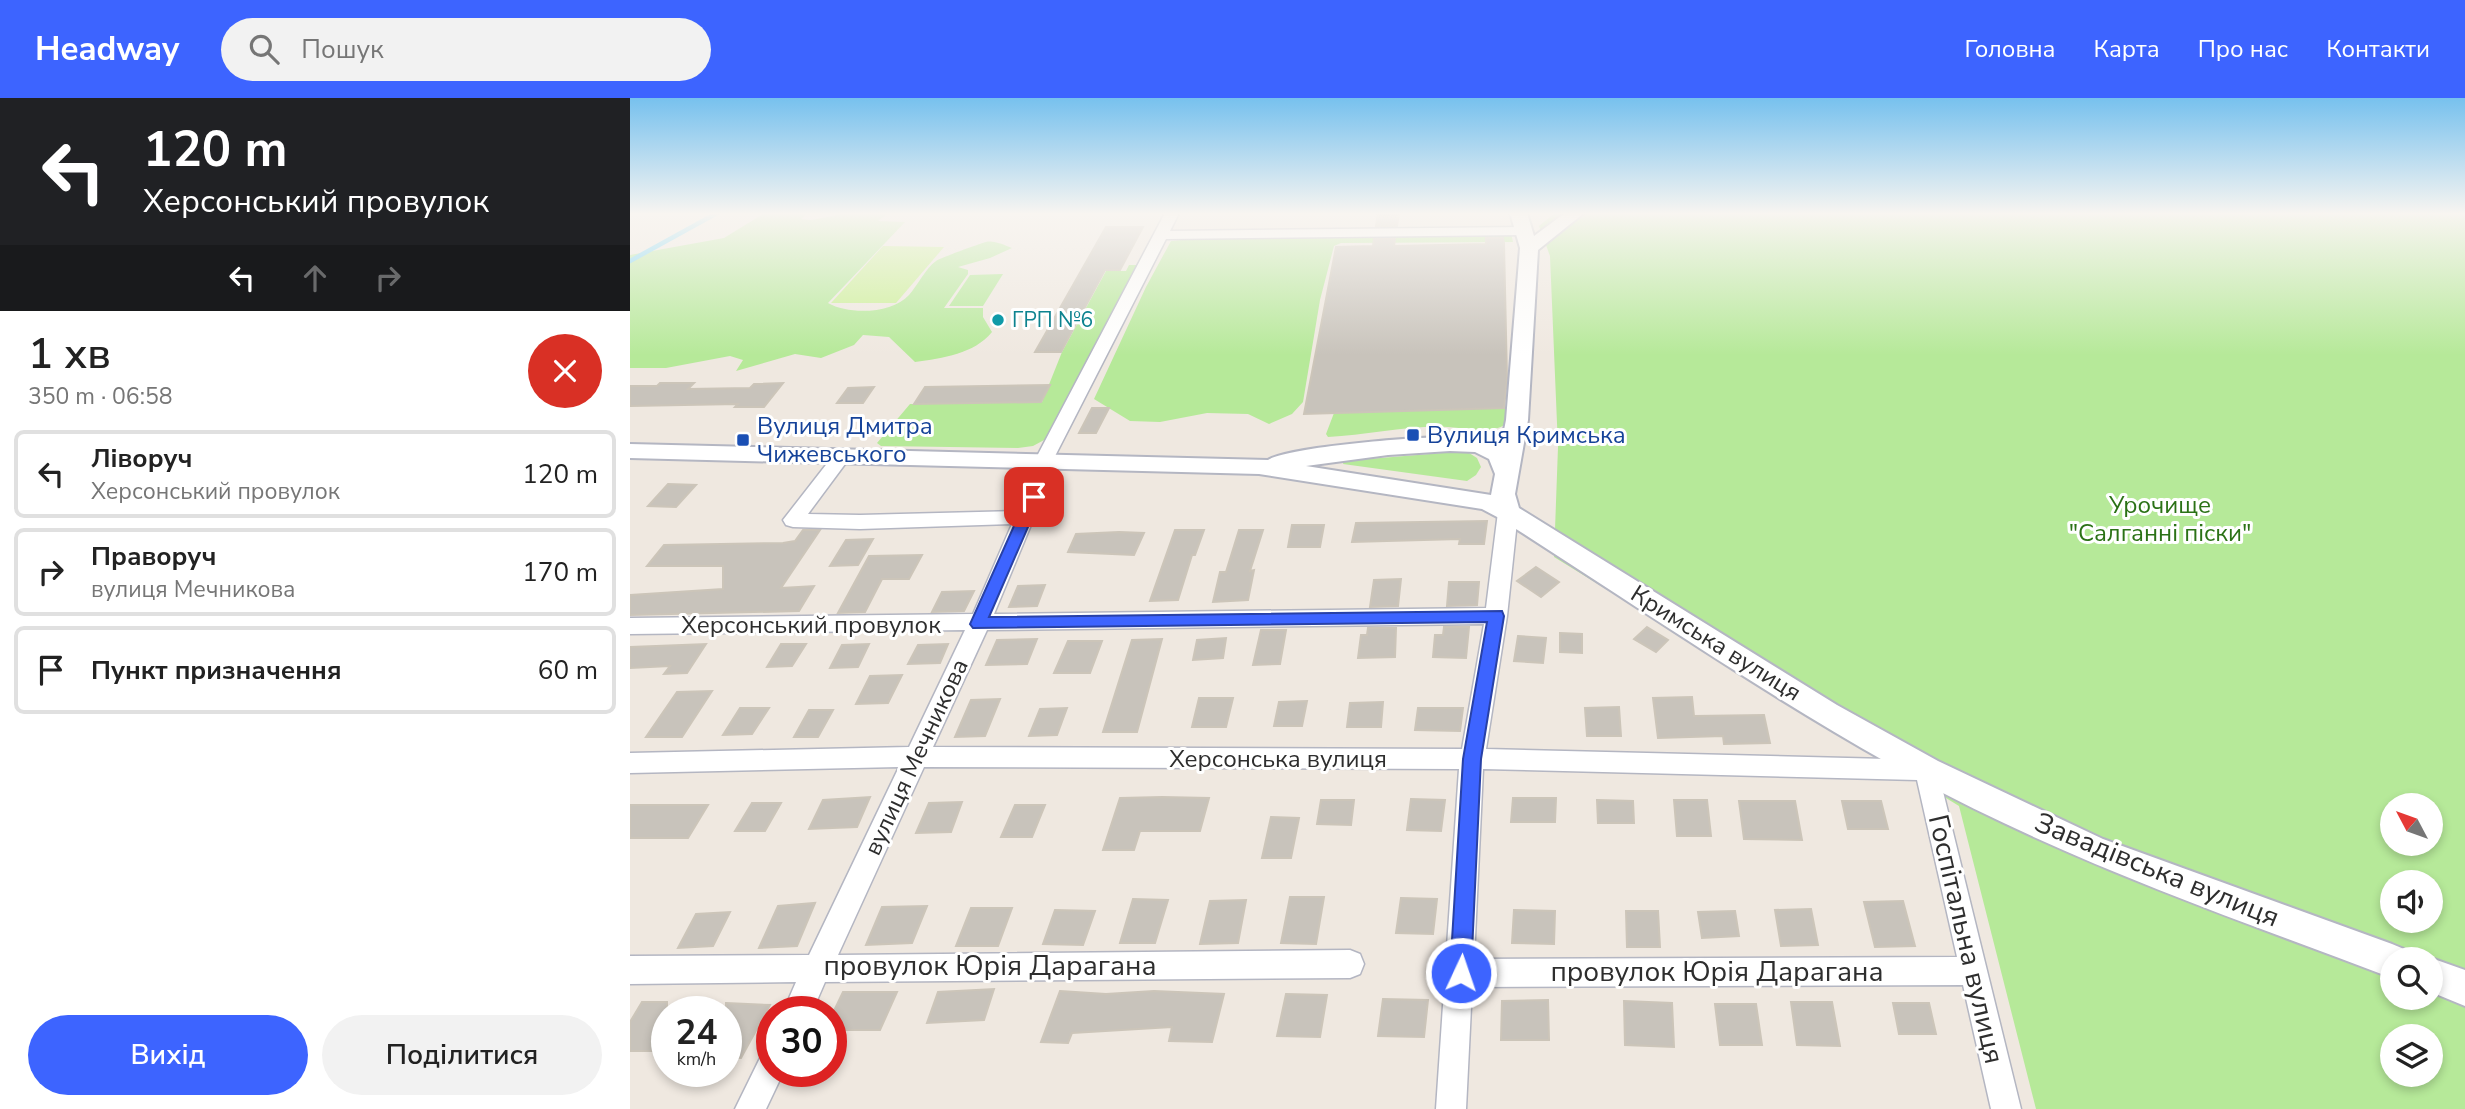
<!DOCTYPE html>
<html lang="uk">
<head>
<meta charset="utf-8">
<style>
  :root { --surface:#fff; --page:#f2f2f2; --text:#222; --muted:#767676; --line:#e0e0e0; --accent:#3d64ff }
  body { margin:0; font-family:"Nunito Sans",sans-serif; background:var(--page); color:var(--text); height:100vh; display:flex; flex-direction:column; font-size:26px; white-space:nowrap }
  * { box-sizing:border-box; margin:0 }
  p { font-size:23px; color:var(--muted) }
  .icon { flex:none; width:38px; height:38px; fill:none; stroke:currentColor; stroke-width:2; stroke-linecap:round; stroke-linejoin:round }
  .map { position:relative; flex:1; overflow:hidden }
  .drawer { display:flex; flex-direction:column; background:var(--surface); width:630px }
  .drawer>* { flex:none }
  .guide { background:#202124; color:#fff; overflow:hidden }
  .needle { width:46px; rotate:311deg }
  .controls { position:absolute; left:1750px; top:695px; display:grid; gap:14px }
  .controls a { display:grid; place-items:center; width:63px; height:63px; border-radius:50%; background:var(--surface); box-shadow:0 4px 10px #0003; font-size:35px }
  .speed { position:absolute; left:21px; top:898px; display:flex; gap:14px; font-size:35px; font-weight:700; text-align:center }
  .speed>* { display:grid; place-content:center; width:91px; height:91px; border-radius:50%; background:var(--surface); box-shadow:0 4px 10px #0003; line-height:1 }
  .speed small { font-size:18px; font-weight:400 }
  .speed .limit { border:10px solid #d22; background:#fff; color:#111 }
  .pin { position:absolute; display:grid; place-items:center; width:60px; height:60px; color:#fff; margin:-30px; border-radius:14px; box-shadow:0 4px 10px #0006 }
  .me { position:absolute; width:77px; margin:-38px; rotate:3deg; stroke-linejoin:round; filter:drop-shadow(0 0 5px #0008) }
  .turn { display:flex; align-items:center; gap:24px; height:147px; padding:0 28px; font-size:32px }
  .turn .icon { width:91px; height:91px; stroke-width:2.5 }
  .turn b { display:block; font-size:49px; line-height:60px }
  .lanes { display:flex; align-items:center; height:66px; padding:0 28px; background:#0003; justify-content:center; gap:35px; direction:ltr }
  .lanes .off { opacity:.35 }
  .round { display:grid; place-items:center; flex:none; width:74px; height:74px; border-radius:37px; background:var(--page) }
  .headline { display:flex; align-items:center; justify-content:space-between; height:119px; padding:0 28px }
  h1 { font-size:42px; font-weight:600; line-height:52px }
  .primary-button { display:flex; gap:14px; margin-top:auto; padding:14px 28px }
  .primary-button a { flex:1; height:80px; border-radius:42px; background:var(--accent); color:#fff; font-size:28px; font-weight:600; line-height:80px; text-align:center }
  .primary-button a+a { background:var(--page); color:var(--text) }
  ul { padding:0; list-style:none }
  li { display:flex; align-items:center; gap:21px; height:88px; margin:0 14px 10px; padding:0 14px; border:4px solid var(--line); border-radius:10px }
  li div { flex:1 }
  li b { display:block; font-size:26px }
  li em { font-style:normal }
  header { display:flex; align-items:center; gap:42px; box-sizing:border-box; height:98px; padding:0 35px; background:var(--accent); color:#fff }
  header strong { font-size:33px }
  nav { display:flex; gap:38px; margin-inline-start:auto; font-size:24px }
  .search { width:490px; height:63px; background:var(--page); display:flex; align-items:center; gap:18px; box-sizing:border-box; padding:0 24px; border-radius:38px; color:var(--muted); font-size:26px }
  main { display:flex; flex:1; min-height:0 }
  .map>svg:first-child { display:block }
  .green { fill:#b6e999; fill-rule:evenodd }
  .pitch { fill:#cbf095 }
  .lines { fill:none; stroke-linecap:round; stroke-linejoin:round }
  .stream { stroke:#6ed4f7; stroke-width:4.5 }
  .building { fill:#c8c3bb; stroke:#ccc5b9; stroke-width:2 }
  .minor-casing { stroke:#b4b6c2; stroke-width:3 }
  .tertiary-casing { stroke:#b4b6c2; stroke-width:4 }
  .minor { fill:#fff; fill-rule:evenodd }
  .tertiary { fill:#fff; fill-rule:evenodd }
  .route { fill:#3d64ff; stroke:#2841a6; stroke-width:2 }
  .culture-dot { fill:#0f9aa8; stroke:#fff; stroke-width:2.5 }
  .transit-dot { fill:#1a4fb4; stroke:#fff; stroke-width:2.5 }
  .labels { text-anchor:middle; dominant-baseline:central; stroke-width:6; stroke-linejoin:round; paint-order:stroke }
  .far-culture-label { font-size:21px; fill:#0d838f; stroke:#fff; text-anchor:start }
  .transit-label { font-size:24px; fill:#164399; stroke:#fff; text-anchor:start }
  .park-label { font-size:24px; fill:#2b7216; stroke:#fff }
  .street-label { font-size:24px; fill:#2e2e2e; stroke:#fff }
  .near-street-label { font-size:28px; fill:#2e2e2e; stroke:#fff }
</style>
</head>
<body>
<header>
<strong>Headway</strong>
<div class="search"><svg class="icon" aria-label="search" viewBox="0 0 24 24"><circle cx="10" cy="10" r="6"/><path d="M15 15l6 6"/></svg>Пошук</div>
<nav><a>Головна</a><a>Карта</a><a>Про нас</a><a>Контакти</a></nav>
</header>
<main>
<section class="drawer">
<div class="guide">
<div class="turn"><svg class="icon" aria-label="left" viewBox="0 0 24 24"><path d="M17 20v-9H6M10 6l-5 5 5 5"/></svg><div><b>120 m</b>Херсонський провулок</div></div>
<div class="lanes"><svg class="icon" aria-label="left" viewBox="0 0 24 24"><path d="M17 20v-9H6M10 6l-5 5 5 5"/></svg><svg class="icon off" aria-label="ahead" viewBox="0 0 24 24"><path d="M12 20V5M6 11l6-6 6 6"/></svg><svg class="icon off" aria-label="right" viewBox="0 0 24 24"><path d="M7 20v-9h11M14 6l5 5-5 5"/></svg></div>
</div>
<div class="headline"><div><h1>1 хв</h1><p>350 m · 06:58</p></div><a class="round" style="background:#d93025;color:#fff"><svg class="icon" aria-label="close" viewBox="0 0 24 24"><path d="M6 6l12 12M18 6L6 18"/></svg></a></div>
<ul>
<li><svg class="icon" aria-label="left" viewBox="0 0 24 24"><path d="M17 20v-9H6M10 6l-5 5 5 5"/></svg><div><b>Ліворуч</b><p>Херсонський провулок</p></div><em>120 m</em></li>
<li><svg class="icon" aria-label="right" viewBox="0 0 24 24"><path d="M7 20v-9h11M14 6l5 5-5 5"/></svg><div><b>Праворуч</b><p>вулиця Мечникова</p></div><em>170 m</em></li>
<li><svg class="icon" aria-label="arrive" viewBox="0 0 24 24"><path d="M6 21V4h12l-3 4 3 4H6"/></svg><div><b>Пункт призначення</b></div><em>60 m</em></li>
</ul>
<div class="primary-button"><a>Вихід</a><a>Поділитися</a></div>
</section>
<div class="map">
<svg width="1835" height="1011" viewBox="0 0 1835 1011">
  <rect width="100%" height="100%" fill="#efe8e0"/>
  <path class="green" d="M 177,115 L 171,121 L 181,122 L 213,116 L 258,115 L 248,123 L 275,124 L 198,205 C 219,217 262,216 279,197 C 288,187 295,171 306,163 C 310,160 349,146 356,144 C 364,142 374,147 382,150 L 360,160 L 328,169 L 338,172 L 338,176 L 314,210 L 353,210 L 353,219 L 362,234 C 344,256 313,260 285,264 L 259,239 L 233,237 L 224,247 L 191,260 L 165,256 L 106,273 L 113,262 L 100,258 L 36,270 L 0,270 L 0,157 L 94,140 L 133,116 Z
    M 925,115 L 1835,115 L 1835,1011 L 1406,1011 L 1329,708 L 924,459 L 928,349 L 920,158 L 909,128 ZM 1762,707 L 1801,707 L 1801,746 L 1762,746 ZM 1762,784 L 1801,784 L 1801,822 L 1762,822 ZM 1762,861 L 1801,861 L 1801,900 L 1762,900 ZM 1762,938 L 1801,938 L 1801,976 L 1762,976 Z
    M 881,135 L 883,144 L 711,145 L 704,148 L 690,202 L 673,304 L 662,316 L 639,326 L 618,316 L 577,315 L 530,324 L 500,323 L 464,301 L 516,189 L 541,143 L 572,140 Z
    M 499,167 L 511,167 L 416,341 L 403,348 L 388,350 L 251,348 L 247,345 L 280,306 L 412,304 L 432,254 L 476,173 L 496,173 Z
    M 373,176 L 353,208 L 319,208 L 340,177 Z
    M 877,310 L 876,326 C 860,337 837,330 818,329 C 780,327 736,337 698,339 L 696,336 L 704,315 Z
    M 836,353 L 847,360 L 851,369 L 846,377 L 837,383 L 713,366 L 714,363 Z"/>
  <path class="pitch" d="M 253,148 L 314,149 L 266,205 L 201,205 Z"/>
  <g class="lines">
    <path class="stream" d="M 0,163 L 87,115"/>
  </g>
  <path class="building" d="M 748,115 L 769,115 L 767,128 L 746,128 Z
    M 476,129 L 513,129 L 490,172 L 475,172 L 431,254 L 405,254 Z
    M 856,140 L 873,140 L 874,145 L 877,281 L 874,310 L 674,316 L 706,149 L 743,148 L 744,141 L 765,141 L 764,148 L 856,146 Z
    M 30,285 L 64,285 L 58,291 L 120,290 L 124,286 L 153,285 L 134,309 L 105,309 L 108,306 L 0,308 L 0,288 L 27,288 Z
    M 420,287 L 411,304 L 284,306 L 295,289 Z
    M 244,289 L 233,305 L 207,305 L 218,290 Z
    M 462,310 L 479,310 L 466,335 L 449,335 Z
    M 38,386 L 66,387 L 46,409 L 18,408 Z
    M 857,423 L 854,446 L 829,446 L 830,441 L 722,444 L 726,425 Z
    M 662,427 L 694,427 L 690,449 L 658,449 Z
    M 173,432 L 190,432 L 151,490 L 184,488 L 169,513 L 0,517 L 0,497 L 93,491 L 93,468 L 17,468 L 34,447 L 153,445 L 165,443 Z
    M 545,432 L 574,432 L 565,457 L 562,457 L 548,502 L 520,503 Z
    M 609,432 L 633,432 L 620,473 L 624,472 L 618,502 L 583,504 L 590,474 L 596,474 Z
    M 489,434 L 514,435 L 504,457 L 438,454 L 446,436 Z
    M 243,441 L 228,467 L 200,468 L 216,442 Z
    M 292,457 L 279,481 L 252,481 L 235,514 L 208,515 L 239,458 Z
    M 906,469 L 929,484 L 911,499 L 887,483 Z
    M 771,481 L 768,508 L 740,509 L 744,482 Z
    M 819,484 L 849,484 L 847,507 L 817,508 Z
    M 415,487 L 407,508 L 379,509 L 388,488 Z
    M 344,493 L 334,513 L 302,514 L 312,494 Z
    M 814,529 L 839,529 L 836,560 L 803,559 L 805,537 L 813,537 Z
    M 1017,529 L 1038,542 L 1026,554 L 1004,541 Z
    M 738,530 L 766,530 L 765,559 L 728,560 L 731,537 L 737,537 Z
    M 631,532 L 656,532 L 650,566 L 623,567 Z
    M 930,535 L 952,536 L 952,555 L 930,554 Z
    M 888,538 L 916,540 L 913,565 L 884,563 Z
    M 596,540 L 593,560 L 563,562 L 567,542 Z
    M 407,541 L 397,566 L 356,567 L 367,542 Z
    M 532,541 L 507,634 L 473,634 L 502,542 Z
    M 438,543 L 472,543 L 460,575 L 424,575 Z
    M 76,546 L 57,575 L 34,576 L 40,568 L 0,570 L 0,549 Z
    M 151,546 L 176,546 L 162,568 L 137,569 Z
    M 239,546 L 228,569 L 200,570 L 212,547 Z
    M 318,546 L 310,565 L 278,566 L 288,547 Z
    M 272,577 L 258,605 L 226,606 L 240,578 Z
    M 82,593 L 52,639 L 16,639 L 47,594 Z
    M 1062,599 L 1064,618 L 1134,617 L 1140,645 L 1094,646 L 1093,638 L 1028,640 L 1023,600 Z
    M 569,600 L 603,600 L 596,629 L 562,629 Z
    M 370,601 L 355,638 L 325,639 L 341,602 Z
    M 677,603 L 672,628 L 644,628 L 649,604 Z
    M 753,604 L 751,629 L 717,629 L 720,605 Z
    M 989,609 L 991,638 L 957,638 L 955,610 Z
    M 110,610 L 139,610 L 122,636 L 93,637 Z
    M 437,610 L 427,637 L 399,638 L 410,611 Z
    M 788,610 L 833,610 L 830,633 L 785,632 Z
    M 179,612 L 203,612 L 188,639 L 164,639 Z
    M 240,699 L 227,729 L 179,731 L 193,702 Z
    M 490,700 L 532,699 L 579,700 L 570,733 L 510,733 L 504,752 L 473,752 Z
    M 883,700 L 926,700 L 925,724 L 881,724 Z
    M 781,701 L 815,702 L 811,733 L 777,732 Z
    M 691,702 L 724,702 L 721,727 L 687,726 Z
    M 967,702 L 1003,703 L 1004,725 L 968,725 Z
    M 1044,702 L 1077,702 L 1081,738 L 1047,738 Z
    M 1109,703 L 1165,703 L 1172,742 L 1114,741 Z
    M 1212,703 L 1251,703 L 1258,731 L 1218,731 Z
    M 332,704 L 321,734 L 286,735 L 299,705 Z
    M 122,705 L 151,705 L 135,733 L 105,733 Z
    M 0,707 L 78,707 L 58,740 L 0,740 Z
    M 385,707 L 415,707 L 402,739 L 371,739 Z
    M 641,719 L 669,720 L 661,760 L 632,760 Z
    M 660,799 L 694,799 L 686,846 L 651,845 Z
    M 771,800 L 807,801 L 803,836 L 766,835 Z
    M 503,801 L 538,802 L 525,845 L 490,845 Z
    M 616,802 L 608,845 L 570,846 L 580,803 Z
    M 1273,803 L 1285,848 L 1245,849 L 1234,804 Z
    M 185,805 L 167,848 L 129,850 L 148,808 Z
    M 297,808 L 282,845 L 236,847 L 252,809 Z
    M 341,810 L 382,810 L 368,848 L 326,848 Z
    M 1181,811 L 1188,847 L 1151,848 L 1145,812 Z
    M 425,812 L 465,813 L 453,847 L 413,846 Z
    M 884,812 L 925,813 L 924,846 L 882,845 Z
    M 996,813 L 1028,813 L 1030,849 L 997,849 Z
    M 1105,813 L 1109,838 L 1072,840 L 1068,814 Z
    M 100,814 L 83,848 L 48,850 L 66,816 Z
    M 364,891 L 354,922 L 297,925 L 308,894 Z
    M 430,893 L 476,896 L 524,893 L 594,896 L 582,944 L 539,943 L 542,929 L 442,935 L 438,945 L 411,944 Z
    M 213,894 L 267,894 L 250,932 L 201,932 L 201,919 Z
    M 656,896 L 697,897 L 690,939 L 647,938 Z
    M 753,901 L 798,902 L 794,939 L 748,938 Z
    M 918,902 L 919,942 L 871,942 L 872,903 Z
    M 994,903 L 1042,905 L 1044,949 L 995,947 Z
    M 12,904 L 37,904 L 37,927 L 22,953 L 0,953 L 0,924 Z
    M 1161,904 L 1202,904 L 1210,948 L 1167,947 Z
    M 96,905 L 140,907 L 111,960 L 96,959 Z
    M 1263,905 L 1299,905 L 1306,936 L 1269,936 Z
    M 1085,906 L 1126,906 L 1132,947 L 1090,947 Z"/>
  <g class="lines">
    <defs>
      <path id="minor" d="M 535,115 L 549,115 L 540,133 L 893,129 L 900,133 L 893,137 L 536,141 L 423,362 L 421,379 L 364,516 L 856,510 L 868,414 L 871,409 L 885,409 L 888,414 L 877,518 L 856,651 L 1297,662 L 1306,665 L 1391,1011 L 1361,1011 L 1333,887 L 842,889 L 836,1011 L 806,1011 L 829,671 L 294,669 L 208,857 L 720,852 L 730,856 L 734,866 L 730,876 L 720,880 L 195,884 L 182,914 L 153,914 L 166,884 L 0,886 L 0,858 L 179,857 L 269,669 L 0,675 L 0,655 L 279,649 L 335,532 L 0,536 L 0,520 L 343,516 L 382,426 L 230,431 L 163,429 L 156,427 L 153,422 L 206,354 L 212,352 L 221,358 L 178,416 L 230,417 L 388,413 L 403,379 L 405,362 ZM 854,526 L 832,651 L 303,649 L 357,532 ZM 853,671 L 1287,682 L 1327,859 L 844,861 Z
        M 142,951 L 142,973 L 154,973 L 136,1011 L 105,1011 L 132,956 Z"/>
      <path id="tertiary" d="M 880,115 L 897,115 L 904,138 L 935,115 L 954,115 L 908,152 L 898,322 L 885,396 L 889,410 L 1207,607 L 1308,663 L 1473,741 L 1762,846 L 1774,851 L 1778,861 L 1762,861 L 1762,880 C 1601,819 1437,763 1285,680 C 1142,602 1007,508 869,420 L 852,411 L 629,376 L 0,360 L 0,346 L 638,362 C 658,348 817,335 845,340 C 854,341 863,344 871,347 L 876,322 L 890,150 ZM 820,353 L 845,354 L 859,361 L 865,376 L 861,397 L 676,368 L 758,357 Z
        M 1801,860 L 1835,872 L 1835,908 L 1801,894 L 1801,861 L 1798,861 Z"/>
    </defs>
    <use href="#minor" class="minor-casing"/>
    <use href="#tertiary" class="tertiary-casing"/>
    <use href="#minor" class="minor"/>
    <use href="#tertiary" class="tertiary"/>
  </g>
  <linearGradient id="sky" x2="0" y2="1"><stop stop-color="#77c1ee"/><stop offset="0.45" stop-color="#f8f5f1"/><stop offset="1" stop-color="#f8f5f1" stop-opacity="0"/></linearGradient>
  <rect width="1835" height="257" fill="url(#sky)"/>
  <path class="route" d="M 404,394 L 411,399 L 359,519 L 872,513 L 874,518 L 851,661 L 841,875 L 838,882 L 831,885 L 823,882 L 820,875 L 833,661 L 857,524 L 343,530 L 340,526 L 397,399 Z"/>
  <circle class="culture-dot" cx="368" cy="222" r="7"/>
  <g class="transit-dot">
    <rect x="776" y="330" width="14" height="14" rx="3.5"/>
    <rect x="106" y="335" width="14" height="14" rx="3.5"/>
  </g>
  <g class="labels">
    <g class="far-culture-label">
      <text x="382" y="222">ГРП №6</text>
    </g>
    <g class="transit-label">
      <text x="127" y="328">Вулиця Дмитра<tspan x="127" dy="28">Чижевського</tspan></text>
      <text x="797" y="337">Вулиця Кримська</text>
    </g>
    <g class="park-label">
      <text x="1530" y="407">Урочище<tspan x="1530" dy="28">"Салганні піски"</tspan></text>
    </g>
    <g class="street-label">
      <text x="181" y="527">Херсонський провулок</text>
      <text transform="translate(1086 545) rotate(32)">Кримська вулиця</text>
      <text transform="translate(286 659) rotate(-65)">вулиця Мечникова</text>
      <text x="648" y="661">Херсонська вулиця</text>
    </g>
    <g class="near-street-label">
      <text transform="translate(1527 772) rotate(22)">Завадівська вулиця</text>
      <text transform="translate(1336 841) rotate(77)">Госпітальна вулиця</text>
      <text x="360" y="868">провулок Юрія Дарагана</text>
      <text x="1087" y="874">провулок Юрія Дарагана</text>
    </g>
  </g>
</svg>
<div class="controls">
<a><svg class="needle" viewBox="-14 -14 28 28"><path d="M0-13l5 13h-10z" fill="#e53935"/><path d="M0 13l5-13h-10z" fill="#767676"/></svg></a>
<a><svg class="icon" aria-label="sound" viewBox="0 0 24 24"><path d="M4 9h4l5-4v14l-5-4H4zM17 9q2 3 0 6"/></svg></a>
<a><svg class="icon" aria-label="search" viewBox="0 0 24 24"><circle cx="10" cy="10" r="6"/><path d="M15 15l6 6"/></svg></a>
<a><svg class="icon" aria-label="layers" viewBox="0 0 24 24"><path d="M12 4l9 5-9 5-9-5zM3 14l9 5 9-5"/></svg></a>
</div>
<div class="speed"><div>24<small>km/h</small></div><div class="limit">30</div></div>
<div class="pin" style="left:404px;top:399px;background:#d93025"><svg class="icon" aria-label="arrive" viewBox="0 0 24 24"><path d="M6 21V4h12l-3 4 3 4H6"/></svg></div>
<svg class="me" style="left:831px;top:875px" viewBox="-20 -20 40 40"><circle r="17" fill="#3d64ff" stroke="#fff" stroke-width="3"/><path d="M0-11L8 9 0 5-8 9z" fill="#fff"/></svg>
</div>
</main>
</body>
</html>
